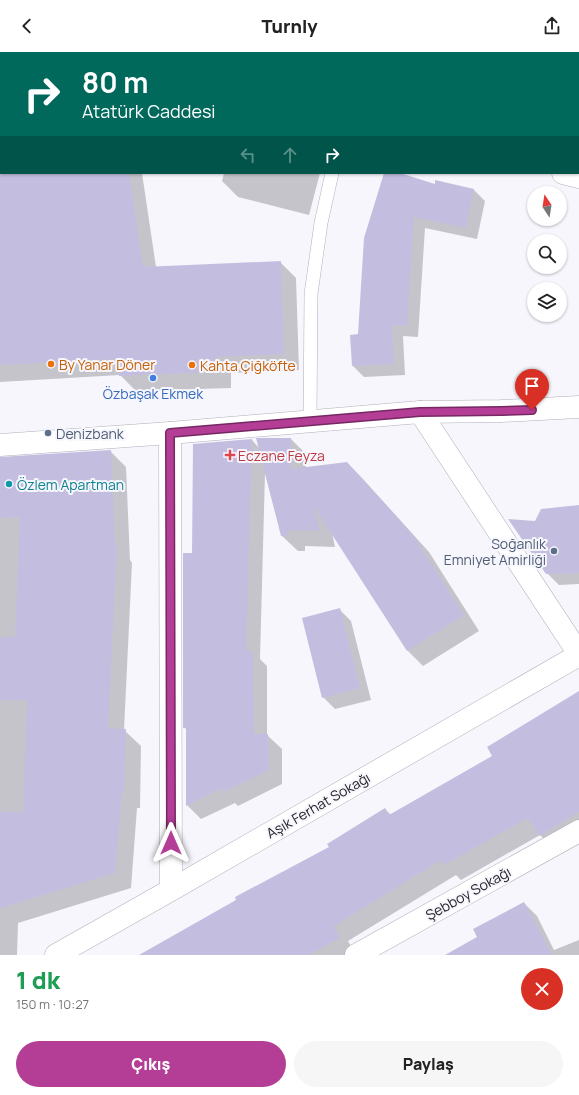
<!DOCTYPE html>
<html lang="tr">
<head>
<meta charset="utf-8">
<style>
  :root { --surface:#fff; --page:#f6f6f6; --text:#222; --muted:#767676; --accent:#b43e96 }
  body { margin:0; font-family:Manrope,sans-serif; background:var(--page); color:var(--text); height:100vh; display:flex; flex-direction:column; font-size:15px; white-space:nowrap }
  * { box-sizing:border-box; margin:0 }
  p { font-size:13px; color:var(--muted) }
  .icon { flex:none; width:22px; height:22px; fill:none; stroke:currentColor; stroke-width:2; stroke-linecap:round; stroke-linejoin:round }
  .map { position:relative; height:903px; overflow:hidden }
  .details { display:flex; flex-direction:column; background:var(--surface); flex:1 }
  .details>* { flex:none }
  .top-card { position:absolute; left:0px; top:0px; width:579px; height:122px; box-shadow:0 1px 3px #0004; background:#00695c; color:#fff; overflow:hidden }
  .needle { width:26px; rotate:348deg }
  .fabs { position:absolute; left:527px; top:134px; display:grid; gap:8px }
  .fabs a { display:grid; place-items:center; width:40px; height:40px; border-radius:50%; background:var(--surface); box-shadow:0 1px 3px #0004; font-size:20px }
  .pin { position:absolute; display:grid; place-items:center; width:34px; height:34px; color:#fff; margin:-41px -17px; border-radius:50% 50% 50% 0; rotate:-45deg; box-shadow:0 0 4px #0007 }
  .pin .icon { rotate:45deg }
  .me { position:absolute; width:44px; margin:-22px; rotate:0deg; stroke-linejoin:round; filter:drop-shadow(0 0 3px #0008) }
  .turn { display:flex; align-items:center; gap:14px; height:84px; padding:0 16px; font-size:18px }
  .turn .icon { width:52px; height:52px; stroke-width:2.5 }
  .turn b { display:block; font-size:28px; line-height:34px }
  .lanes { display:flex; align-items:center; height:38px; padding:0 16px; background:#0003; justify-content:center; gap:20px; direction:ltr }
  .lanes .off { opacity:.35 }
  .round { display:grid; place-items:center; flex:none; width:42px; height:42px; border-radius:21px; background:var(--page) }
  .overview { display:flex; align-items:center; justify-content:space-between; height:68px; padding:0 16px }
  h1 { font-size:24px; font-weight:800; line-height:30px; color:#1e9e55 }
  .cta { display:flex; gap:8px; margin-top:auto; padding:8px 16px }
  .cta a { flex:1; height:46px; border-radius:24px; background:var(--accent); color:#fff; font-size:16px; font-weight:800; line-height:46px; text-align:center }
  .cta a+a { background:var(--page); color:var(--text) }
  header { display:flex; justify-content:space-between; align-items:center; height:52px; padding:0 16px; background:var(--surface); font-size:18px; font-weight:800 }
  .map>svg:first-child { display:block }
  .shadow { fill:#0003 }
  .building { fill:#c3bedf }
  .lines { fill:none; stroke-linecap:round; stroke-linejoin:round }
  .lane-casing { stroke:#b1afbb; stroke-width:14 }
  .street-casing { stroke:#b1afbb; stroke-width:23 }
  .secondary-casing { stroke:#b1afbb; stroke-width:23 }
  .lane { stroke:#fff; stroke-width:13 }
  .street { stroke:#fff; stroke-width:22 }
  .secondary { stroke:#fff; stroke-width:22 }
  .route-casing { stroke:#752862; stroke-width:10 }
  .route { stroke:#b43e96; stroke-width:7 }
  .food-dot { fill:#e8710a; stroke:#f7f6fd; stroke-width:1.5 }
  .shop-dot { fill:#3f7fe0; stroke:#f7f6fd; stroke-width:1.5 }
  .service-dot { fill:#5c6f8a; stroke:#f7f6fd; stroke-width:1.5 }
  .health-dot { fill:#e0444e; stroke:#f7f6fd; stroke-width:1.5 }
  .culture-dot { fill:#0f9aa8; stroke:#f7f6fd; stroke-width:1.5 }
  .labels { text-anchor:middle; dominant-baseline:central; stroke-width:4; stroke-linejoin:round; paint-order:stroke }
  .food-label { font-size:14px; fill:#c56008; stroke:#f7f6fd; text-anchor:start }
  .shop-label { font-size:14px; fill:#366cbe; stroke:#f7f6fd }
  .service-label { font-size:14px; fill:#4e5e75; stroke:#f7f6fd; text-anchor:start }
  .health-label { font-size:14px; fill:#be3a42; stroke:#f7f6fd; text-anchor:start }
  .culture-label { font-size:14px; fill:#0d838f; stroke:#f7f6fd; text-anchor:start }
  .street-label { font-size:14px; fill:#232227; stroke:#f7f6fd }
</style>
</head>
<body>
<header><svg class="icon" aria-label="back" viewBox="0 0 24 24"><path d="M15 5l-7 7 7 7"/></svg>Turnly<svg class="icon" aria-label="share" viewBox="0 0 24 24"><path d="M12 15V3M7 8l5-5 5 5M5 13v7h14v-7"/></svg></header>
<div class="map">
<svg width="579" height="903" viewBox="0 0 579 903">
  <rect width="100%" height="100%" fill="#f7f6fd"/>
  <path class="shadow" d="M 0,0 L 130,0 L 1,1 L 0,65 Z
    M 293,0 L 335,0 L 335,1 Z
    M 6,121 L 142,121 L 156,215 L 280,210 L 296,226 L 299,318 L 231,321 L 231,336 L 136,339 L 120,323 L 0,330 L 0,122 Z
    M 224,121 L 320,121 L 309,163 L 238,145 L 222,129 Z
    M 385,121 L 396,121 L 435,133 L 474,138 L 485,149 L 477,187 L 425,176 L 418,285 L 403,284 L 405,323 L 364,325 L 353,314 Z
    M 291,387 L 306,402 L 306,416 L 347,411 L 363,427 L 429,500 L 479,579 L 423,614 L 407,598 L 332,480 L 335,495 L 305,494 L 305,499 L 298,499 L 282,484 L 265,421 L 260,607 L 267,614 L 267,683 L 282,697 L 282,732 L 238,754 L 235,751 L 201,767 L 187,753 L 187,678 L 184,675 L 193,502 L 252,388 L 259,396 Z
    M 110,399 L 126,415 L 130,508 L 132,511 L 124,678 L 141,694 L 140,756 L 137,756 L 131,836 L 18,871 L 17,903 L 0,903 L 0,406 Z
    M 579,456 L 579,532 L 559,533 L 547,521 L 535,470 Z
    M 339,557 L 351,569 L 371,648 L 335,657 L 323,645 Z
    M 579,651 L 579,784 L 555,798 L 540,783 L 461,828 L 456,823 L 348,889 L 355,901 L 352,903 L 158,903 L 331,795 L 385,757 L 391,763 L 494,705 Z
    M 524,851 L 537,864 L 554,898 L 579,888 L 579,903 L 447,903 L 478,885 Z"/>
  <path class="building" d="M 0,121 L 129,121 L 143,215 L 281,209 L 284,302 L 215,305 L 216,320 L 119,324 L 118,307 L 0,313 Z
    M 384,121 L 400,121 L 435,132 L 435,128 L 474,137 L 466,176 L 414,165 L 407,274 L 392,273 L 394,312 L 352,314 L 350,283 L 358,282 L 364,186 Z
    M 256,386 L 291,386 L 290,417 L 347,410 L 413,483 L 464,563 L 407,599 L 313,453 L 320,479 L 289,478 L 289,483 L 281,484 Z
    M 252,387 L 246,599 L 253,599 L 254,682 L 268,682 L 269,718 L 223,740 L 222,736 L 186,754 L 186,676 L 183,676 L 183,501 L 192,501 L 193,392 Z
    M 111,398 L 115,494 L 117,494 L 108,676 L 126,677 L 124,740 L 122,740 L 115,821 L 0,856 L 0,760 L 23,760 L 27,648 L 0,648 L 0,585 L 15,585 L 20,465 L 0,466 L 0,405 Z
    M 579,453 L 579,521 L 546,522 L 508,467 L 535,469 L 541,457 Z
    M 340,556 L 360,636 L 322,646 L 302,566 Z
    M 579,639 L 579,760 L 539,784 L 528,766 L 444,813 L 441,808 L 334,874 L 340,886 L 308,903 L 139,903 L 236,848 L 235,845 L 329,795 L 327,792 L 385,756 L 389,763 L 492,704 L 487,695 Z
    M 524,850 L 552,903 L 445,903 L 477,885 L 473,877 Z"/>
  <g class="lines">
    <defs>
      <path id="lane" d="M 310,370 L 311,242 L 321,171 L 332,121"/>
      <path id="street" d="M 178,1 L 178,0
        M 370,1 L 370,0
        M 572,1 L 573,0
        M 420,360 L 579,602
        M 170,381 L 171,838
        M 56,903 L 171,838 L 579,603
        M 356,903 L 579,779"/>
      <path id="secondary" d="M 0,72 L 1,72
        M 563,121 L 579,125
        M 0,393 L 170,381 L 420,360 L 501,359 L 579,355"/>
    </defs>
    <use href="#lane" class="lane-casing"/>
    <use href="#street" class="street-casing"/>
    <use href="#secondary" class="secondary-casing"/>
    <use href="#lane" class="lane"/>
    <use href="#street" class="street"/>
    <use href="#secondary" class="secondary"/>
  </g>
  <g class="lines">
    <defs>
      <path id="route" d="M 171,791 L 170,381 L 420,360 L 501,359 L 532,358"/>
    </defs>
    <use href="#route" class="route-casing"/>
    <use href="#route" class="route"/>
  </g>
  <g class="food-dot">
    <circle cx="51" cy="312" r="4"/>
    <circle cx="192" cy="313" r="4"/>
  </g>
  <circle class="shop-dot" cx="153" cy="326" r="4"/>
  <g class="service-dot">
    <circle cx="48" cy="381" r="4"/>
    <circle cx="554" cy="499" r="4"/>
  </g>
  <path class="health-dot" d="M228 397h4v4h4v4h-4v4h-4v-4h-4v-4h4z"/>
  <circle class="culture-dot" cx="9" cy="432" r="4"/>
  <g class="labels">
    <g class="food-label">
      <text x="59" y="312">By Yanar Döner</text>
      <text x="200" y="313">Kahta Çiğköfte</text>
    </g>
    <g class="shop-label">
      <text x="153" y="341">Özbaşak Ekmek</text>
    </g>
    <g class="service-label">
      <text x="56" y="381">Denizbank</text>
      <text x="546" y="491" text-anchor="end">Soğanlık<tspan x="546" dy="16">Emniyet Amirliği</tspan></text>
    </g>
    <g class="health-label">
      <text x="238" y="403">Eczane Feyza</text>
    </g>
    <g class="culture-label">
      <text x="17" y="432">Özlem Apartman</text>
    </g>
    <g class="street-label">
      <text transform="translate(318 753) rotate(-30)">Aşık Ferhat Sokağı</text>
      <text transform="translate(468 841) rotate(-29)">Şebboy Sokağı</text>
    </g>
  </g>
</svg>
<div class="fabs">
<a><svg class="needle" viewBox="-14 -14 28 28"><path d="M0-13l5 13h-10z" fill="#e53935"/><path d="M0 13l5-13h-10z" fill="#767676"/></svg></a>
<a><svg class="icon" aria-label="search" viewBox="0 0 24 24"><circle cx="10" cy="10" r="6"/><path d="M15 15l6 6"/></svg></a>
<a><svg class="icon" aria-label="layers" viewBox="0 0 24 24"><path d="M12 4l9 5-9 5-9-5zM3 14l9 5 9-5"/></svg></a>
</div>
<div class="pin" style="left:532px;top:358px;background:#d93025"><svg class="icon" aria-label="arrive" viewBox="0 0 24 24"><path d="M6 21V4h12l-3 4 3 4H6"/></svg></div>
<svg class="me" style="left:171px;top:791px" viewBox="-20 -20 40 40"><path d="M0-17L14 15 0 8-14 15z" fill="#b43e96" stroke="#fff" stroke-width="4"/></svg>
<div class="top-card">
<div class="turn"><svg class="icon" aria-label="right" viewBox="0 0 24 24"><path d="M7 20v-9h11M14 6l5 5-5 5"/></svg><div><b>80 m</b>Atatürk Caddesi</div></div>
<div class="lanes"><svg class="icon off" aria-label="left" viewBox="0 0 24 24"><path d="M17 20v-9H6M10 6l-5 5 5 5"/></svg><svg class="icon off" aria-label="ahead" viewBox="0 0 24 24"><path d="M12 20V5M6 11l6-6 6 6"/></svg><svg class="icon" aria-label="right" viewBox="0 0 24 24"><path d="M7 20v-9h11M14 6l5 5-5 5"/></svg></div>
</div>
</div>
<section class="details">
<div class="overview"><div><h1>1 dk</h1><p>150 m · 10:27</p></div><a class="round" style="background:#d93025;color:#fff"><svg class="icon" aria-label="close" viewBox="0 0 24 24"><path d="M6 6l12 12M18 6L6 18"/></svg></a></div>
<div class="cta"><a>Çıkış</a><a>Paylaş</a></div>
</section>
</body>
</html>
